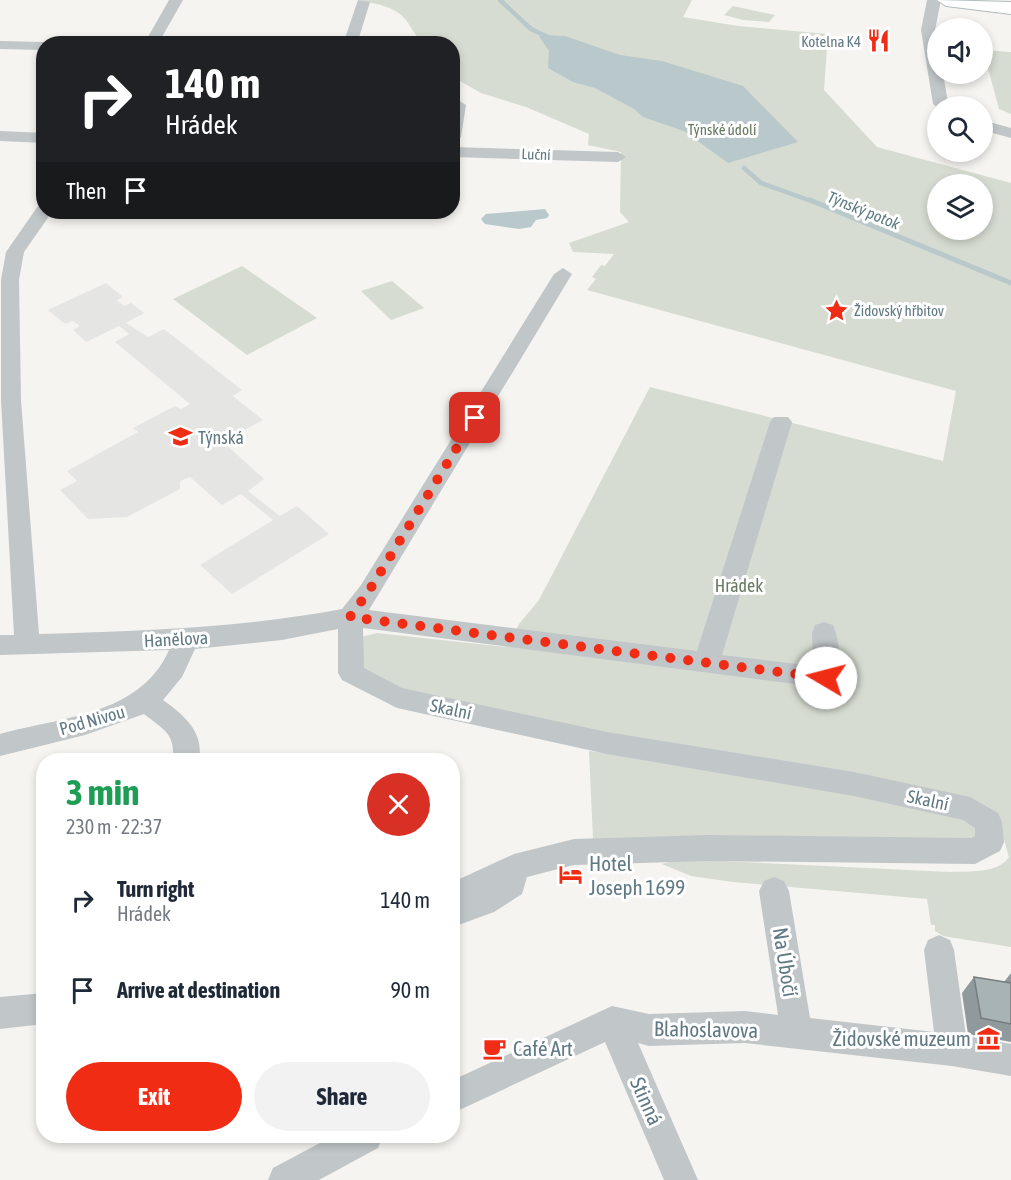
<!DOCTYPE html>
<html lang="en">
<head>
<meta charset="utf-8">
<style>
  :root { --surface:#fff; --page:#f2f2f3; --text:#1f2937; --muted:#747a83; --accent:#f12c14 }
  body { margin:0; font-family:"Asap Condensed",sans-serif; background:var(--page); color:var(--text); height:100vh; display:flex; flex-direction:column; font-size:22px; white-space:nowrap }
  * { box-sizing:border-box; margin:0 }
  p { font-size:20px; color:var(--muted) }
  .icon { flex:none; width:33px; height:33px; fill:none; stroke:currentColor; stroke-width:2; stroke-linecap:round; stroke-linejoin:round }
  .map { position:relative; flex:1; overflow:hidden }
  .side { position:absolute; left:36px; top:753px; width:424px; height:390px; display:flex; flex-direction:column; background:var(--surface); border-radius:24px; box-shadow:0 3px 9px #0003 }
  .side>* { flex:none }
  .hud { position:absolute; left:36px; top:36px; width:424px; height:183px; border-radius:24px; box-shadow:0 3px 9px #0003; background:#202124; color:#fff; overflow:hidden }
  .buttons { position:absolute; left:927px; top:18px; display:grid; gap:12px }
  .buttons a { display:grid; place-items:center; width:66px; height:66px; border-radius:50%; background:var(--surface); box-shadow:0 3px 9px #0003; font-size:30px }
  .pin { position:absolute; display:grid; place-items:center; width:51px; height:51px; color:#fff; margin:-26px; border-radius:12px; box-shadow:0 3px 9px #0006 }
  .me { position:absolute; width:66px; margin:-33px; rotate:278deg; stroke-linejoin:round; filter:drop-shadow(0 0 4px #0008) }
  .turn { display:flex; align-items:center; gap:21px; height:126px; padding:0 30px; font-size:27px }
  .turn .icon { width:78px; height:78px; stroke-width:2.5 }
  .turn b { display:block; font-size:42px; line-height:51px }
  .then { display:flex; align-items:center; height:57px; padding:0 30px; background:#0003; gap:12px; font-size:22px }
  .round { display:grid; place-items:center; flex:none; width:63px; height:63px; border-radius:32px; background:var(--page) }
  .overview { display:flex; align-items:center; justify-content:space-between; height:102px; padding:0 30px }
  h1 { font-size:36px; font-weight:700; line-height:45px; color:#1e9e55 }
  .primary-button { display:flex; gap:12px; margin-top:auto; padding:12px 30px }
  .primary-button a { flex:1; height:69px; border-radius:36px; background:var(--accent); color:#fff; font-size:24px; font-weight:700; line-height:69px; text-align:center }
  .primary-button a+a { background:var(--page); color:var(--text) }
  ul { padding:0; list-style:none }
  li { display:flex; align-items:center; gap:18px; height:90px; padding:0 30px }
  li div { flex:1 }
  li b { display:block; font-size:22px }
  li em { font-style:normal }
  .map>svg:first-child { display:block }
  .built { fill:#e5e6e4 }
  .green { fill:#d6dcd1; fill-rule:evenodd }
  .water { fill:#b8c8cb }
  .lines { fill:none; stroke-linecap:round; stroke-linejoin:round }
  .stream-far1 { stroke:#b8c8cb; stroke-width:4.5 }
  .stream { stroke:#b8c8cb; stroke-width:5 }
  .secondary-casing { stroke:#b3babd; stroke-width:2 }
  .street { fill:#c1c6c9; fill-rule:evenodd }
  .secondary { fill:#fff; fill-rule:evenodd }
  .wall { fill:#909a9d }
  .building { fill:#a8b3b6; stroke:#767d7f; stroke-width:1.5 }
  .route { stroke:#f12c14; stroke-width:10; stroke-dasharray:0 18 }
  .labels { text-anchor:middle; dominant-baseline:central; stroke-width:6; stroke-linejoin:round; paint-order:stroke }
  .far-poi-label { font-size:15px; fill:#617984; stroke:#fff; text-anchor:end }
  .far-park-label { font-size:15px; fill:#697a60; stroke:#fff }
  .far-street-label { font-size:15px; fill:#617984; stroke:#fff }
  .far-water-label { font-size:16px; font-style:italic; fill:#5c7c81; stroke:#fff }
  .poi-label { font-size:18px; fill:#617984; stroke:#fff; text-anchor:start }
  .park-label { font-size:18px; fill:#697a60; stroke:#fff }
  .street-label { font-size:18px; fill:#617984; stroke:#fff }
  .near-poi-label { font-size:21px; fill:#617984; stroke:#fff; text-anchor:start }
  .near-street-label { font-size:21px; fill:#617984; stroke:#fff }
</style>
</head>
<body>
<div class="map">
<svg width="1011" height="1180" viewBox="0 0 1011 1180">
  <rect width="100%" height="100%" fill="#f5f4f0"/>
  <path class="built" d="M 106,283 L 123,297 L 117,300 L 124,306 L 131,303 L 144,313 L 126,323 L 148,337 L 164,329 L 242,390 L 233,396 L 263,420 L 223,442 L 264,479 L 248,491 L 280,516 L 297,506 L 329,534 L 232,594 L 200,565 L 273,520 L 241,494 L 222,505 L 190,477 L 180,481 L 180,489 L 127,517 L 88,519 L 60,490 L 77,481 L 67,471 L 138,432 L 133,428 L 175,406 L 181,409 L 190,404 L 115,342 L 129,334 L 119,326 L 86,342 L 73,330 L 80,326 L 73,321 L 65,324 L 48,310 Z"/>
  <path class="green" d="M 357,0 L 692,0 L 683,17 L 738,26 L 828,34 L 824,90 L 877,147 L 1011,183 L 1011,947 L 943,936 L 935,931 L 935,925 L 931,925 L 927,899 L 733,882 L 691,876 L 662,864 L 682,859 L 950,872 C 968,871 998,874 1009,857 L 999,822 L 407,691 L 364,671 L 358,649 L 361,637 L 377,633 L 506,647 L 519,624 L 539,600 L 650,387 L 943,461 L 956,391 L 587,290 L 596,279 L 592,277 L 601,265 L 605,266 L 614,254 L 573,252 L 569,243 L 629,222 L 620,212 L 621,152 L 588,145 L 589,134 L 526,107 L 481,93 L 453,77 L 453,44 L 423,43 C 415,36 412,28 406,20 C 396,6 372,3 357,0 ZM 938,184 L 982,184 L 982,230 L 938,230 Z
    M 733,6 L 775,15 L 769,22 L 743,20 L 724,15 Z
    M 983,50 L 1011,52 L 1011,114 L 999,109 Z
    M 242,266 L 317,318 L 247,355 L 173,299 Z
    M 392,281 L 424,308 L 391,320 L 361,291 Z
    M 589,751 L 722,767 L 974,820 L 979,840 L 593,839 Z"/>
  <path class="water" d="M 545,35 L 565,36 L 620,55 L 662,61 L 743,86 L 798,142 L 728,163 L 684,131 L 643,117 L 634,109 L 595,88 L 573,82 L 548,68 L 549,51 L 539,36 Z
    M 545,209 L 549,215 L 547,218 L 536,220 L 531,227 L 519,229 L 485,224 L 481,219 L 486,214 Z"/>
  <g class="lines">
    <path class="stream-far1" d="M 500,0 L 531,29 L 550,38
      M 744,168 L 761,183 L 814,202"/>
    <path class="stream" d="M 810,200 L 1011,283"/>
    <defs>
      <path id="secondary" d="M 937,0 L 1011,2 L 1011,14 L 946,6 Z"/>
    </defs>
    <use href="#secondary" class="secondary-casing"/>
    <path class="street" d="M 169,0 L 183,0 L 158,44 L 144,44 Z
      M 358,0 L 370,2 L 357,44 L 343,44 Z
      M 927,0 L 941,0 L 935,30 L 938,74 L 943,74 L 948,102 L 952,106 L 938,108 L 933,104 L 921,30 Z
      M 0,41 L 44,42 L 49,44 L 44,44 L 44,50 L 0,49 Z
      M 458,100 L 466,105 L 461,137 L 453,142 L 453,102 Z
      M 982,120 L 1011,128 L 1011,138 L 982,130 Z
      M 0,131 L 44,133 L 44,143 L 0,141 Z
      M 453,147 L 618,152 L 626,157 L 618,162 L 453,157 Z
      M 44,205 L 44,212 L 52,212 L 24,252 L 19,280 L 21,400 L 39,634 C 143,631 240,628 342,609 L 361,585 L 554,274 L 563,268 L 572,274 L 369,610 L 697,651 L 770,422 L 774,417 L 788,417 L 792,422 L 722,655 L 813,666 L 812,632 L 815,625 L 824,622 L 833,625 C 840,639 842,672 835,685 L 826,688 L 363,628 L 364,668 L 402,688 L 607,732 L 854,772 L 970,797 L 998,813 L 1002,822 L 1004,842 L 1000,851 L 975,864 L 708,861 L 574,865 L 527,877 L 522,894 L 494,912 L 453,927 L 453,882 L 514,854 L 574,839 L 708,835 L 971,838 L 975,836 L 975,828 L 963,820 L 854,796 L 607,754 L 397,708 L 342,680 L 338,673 L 338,629 L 282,640 L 195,649 L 182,677 L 163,700 C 185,716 204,732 199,760 L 173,760 C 175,733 164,730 144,714 L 85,735 L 0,756 L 0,734 C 60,717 140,716 169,650 L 0,655 L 0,635 L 14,635 L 1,400 L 1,280 L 6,252 L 38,206 Z
      M 774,877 L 784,881 L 789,891 L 810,1018 L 934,1032 L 924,950 L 928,940 L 939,935 L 950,940 L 954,950 L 966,1036 L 1011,1044 L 1011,1076 L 952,1066 L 745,1043 L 649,1046 L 638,1043 L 698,1180 L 664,1180 L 605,1042 L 453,1113 L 453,1080 L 612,1006 L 649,1014 L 745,1011 L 778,1015 L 759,891 L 764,881 Z
      M 44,993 L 44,1024 L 0,1029 L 0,997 Z
      M 333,1136 L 383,1136 L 378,1148 L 319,1180 L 268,1180 L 273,1168 Z"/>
    <use href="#secondary" class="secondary"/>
  </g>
  <path class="wall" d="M 1011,973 L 1011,1042 L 968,1034 L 962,993 L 974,977 L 1004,982 Z"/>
  <path class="building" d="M 974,977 L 1011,983 L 1011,1024 L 981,1018 Z"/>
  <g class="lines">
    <path class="route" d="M 475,418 L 369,591 L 350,617 L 826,678"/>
  </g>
  <defs>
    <symbol id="restaurant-bare" viewBox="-9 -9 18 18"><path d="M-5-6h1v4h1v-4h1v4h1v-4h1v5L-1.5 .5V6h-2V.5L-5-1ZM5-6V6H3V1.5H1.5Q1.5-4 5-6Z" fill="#f12c14" stroke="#fff" stroke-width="2.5" paint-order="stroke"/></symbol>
    <symbol id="sight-bare" viewBox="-9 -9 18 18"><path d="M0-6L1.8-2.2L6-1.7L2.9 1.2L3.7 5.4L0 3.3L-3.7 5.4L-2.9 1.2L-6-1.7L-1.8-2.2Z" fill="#f12c14" stroke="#fff" stroke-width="2.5" paint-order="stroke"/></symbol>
    <symbol id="school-bare" viewBox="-9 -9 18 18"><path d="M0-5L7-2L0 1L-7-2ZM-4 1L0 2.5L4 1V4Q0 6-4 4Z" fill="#f12c14" stroke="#fff" stroke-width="2.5" paint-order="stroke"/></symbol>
    <symbol id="hotel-bare" viewBox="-9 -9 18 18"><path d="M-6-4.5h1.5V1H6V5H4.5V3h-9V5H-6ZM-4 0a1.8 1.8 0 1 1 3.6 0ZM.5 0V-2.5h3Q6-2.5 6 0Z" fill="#f12c14" stroke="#fff" stroke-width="2.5" paint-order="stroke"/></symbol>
    <symbol id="museum-bare" viewBox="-9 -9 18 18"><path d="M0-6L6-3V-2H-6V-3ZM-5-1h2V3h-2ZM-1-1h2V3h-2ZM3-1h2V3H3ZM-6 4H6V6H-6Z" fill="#f12c14" stroke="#fff" stroke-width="2.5" paint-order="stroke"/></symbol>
    <symbol id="cafe-bare" viewBox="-9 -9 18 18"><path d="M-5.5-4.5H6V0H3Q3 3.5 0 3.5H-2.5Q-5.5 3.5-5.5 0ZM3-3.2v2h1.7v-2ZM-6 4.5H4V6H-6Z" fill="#f12c14" stroke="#fff" stroke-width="2.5" paint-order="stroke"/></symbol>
  </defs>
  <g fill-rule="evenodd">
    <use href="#restaurant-bare" x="862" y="24" width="33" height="33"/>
    <use href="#sight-bare" x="820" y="294" width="33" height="33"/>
    <use href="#school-bare" x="164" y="420" width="33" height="33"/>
    <use href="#hotel-bare" x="554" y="858" width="33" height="33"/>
    <use href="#museum-bare" x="972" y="1022" width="33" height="33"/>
    <use href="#cafe-bare" x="478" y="1032" width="33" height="33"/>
  </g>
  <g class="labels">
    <g class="far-poi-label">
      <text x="861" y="41">Kotelna K4</text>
      <text x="854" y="310" text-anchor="start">Židovský hřbitov</text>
    </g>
    <g class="far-park-label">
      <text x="722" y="129">Týnské údolí</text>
    </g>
    <g class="far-street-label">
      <text transform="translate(536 154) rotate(2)">Luční</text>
    </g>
    <g class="far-water-label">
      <text transform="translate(864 210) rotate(22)">Týnský potok</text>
    </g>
    <g class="poi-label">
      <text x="198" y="437">Týnská</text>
    </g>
    <g class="park-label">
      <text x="739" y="585">Hrádek</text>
    </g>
    <g class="street-label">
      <text transform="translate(176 639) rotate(-3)">Hanělova</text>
      <text transform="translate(451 709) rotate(12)">Skalní</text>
      <text transform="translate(92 720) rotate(-16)">Pod Nivou</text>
      <text transform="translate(928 800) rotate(12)">Skalní</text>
    </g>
    <g class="near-poi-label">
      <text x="589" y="863">Hotel<tspan x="589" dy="24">Joseph 1699</tspan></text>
      <text x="971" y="1038" text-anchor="end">Židovské muzeum</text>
      <text x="513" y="1048">Café Art</text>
    </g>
    <g class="near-street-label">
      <text transform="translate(786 962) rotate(81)">Na Úbočí</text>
      <text transform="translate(706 1029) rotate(1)">Blahoslavova</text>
      <text transform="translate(647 1101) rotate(66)">Stinná</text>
    </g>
  </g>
</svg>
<div class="buttons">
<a><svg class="icon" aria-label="sound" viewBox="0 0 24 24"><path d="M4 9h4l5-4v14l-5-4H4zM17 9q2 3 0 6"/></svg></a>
<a><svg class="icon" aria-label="search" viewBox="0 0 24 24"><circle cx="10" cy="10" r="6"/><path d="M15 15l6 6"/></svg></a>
<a><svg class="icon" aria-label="layers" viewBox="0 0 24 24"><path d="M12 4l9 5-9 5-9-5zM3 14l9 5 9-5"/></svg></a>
</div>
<div class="pin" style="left:475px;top:418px;background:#d93025"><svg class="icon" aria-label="arrive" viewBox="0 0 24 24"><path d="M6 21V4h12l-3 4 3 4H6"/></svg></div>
<svg class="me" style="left:826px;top:678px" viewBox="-20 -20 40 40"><circle r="19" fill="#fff"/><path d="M0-13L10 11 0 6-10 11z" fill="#f12c14"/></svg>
<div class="hud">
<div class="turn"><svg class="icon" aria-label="right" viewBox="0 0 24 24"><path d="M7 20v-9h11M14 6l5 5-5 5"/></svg><div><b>140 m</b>Hrádek</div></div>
<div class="then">Then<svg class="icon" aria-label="arrive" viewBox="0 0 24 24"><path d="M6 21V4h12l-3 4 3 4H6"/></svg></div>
</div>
<section class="side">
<div class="overview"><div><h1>3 min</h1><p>230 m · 22:37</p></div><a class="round" style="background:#d93025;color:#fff"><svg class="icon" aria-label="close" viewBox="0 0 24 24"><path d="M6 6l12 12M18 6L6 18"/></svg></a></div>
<ul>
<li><svg class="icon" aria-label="right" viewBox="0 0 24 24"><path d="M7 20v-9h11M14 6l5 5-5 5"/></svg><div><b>Turn right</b><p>Hrádek</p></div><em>140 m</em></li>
<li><svg class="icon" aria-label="arrive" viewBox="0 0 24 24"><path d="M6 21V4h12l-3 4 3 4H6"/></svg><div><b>Arrive at destination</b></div><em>90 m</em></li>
</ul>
<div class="primary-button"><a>Exit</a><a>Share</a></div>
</section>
</div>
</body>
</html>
